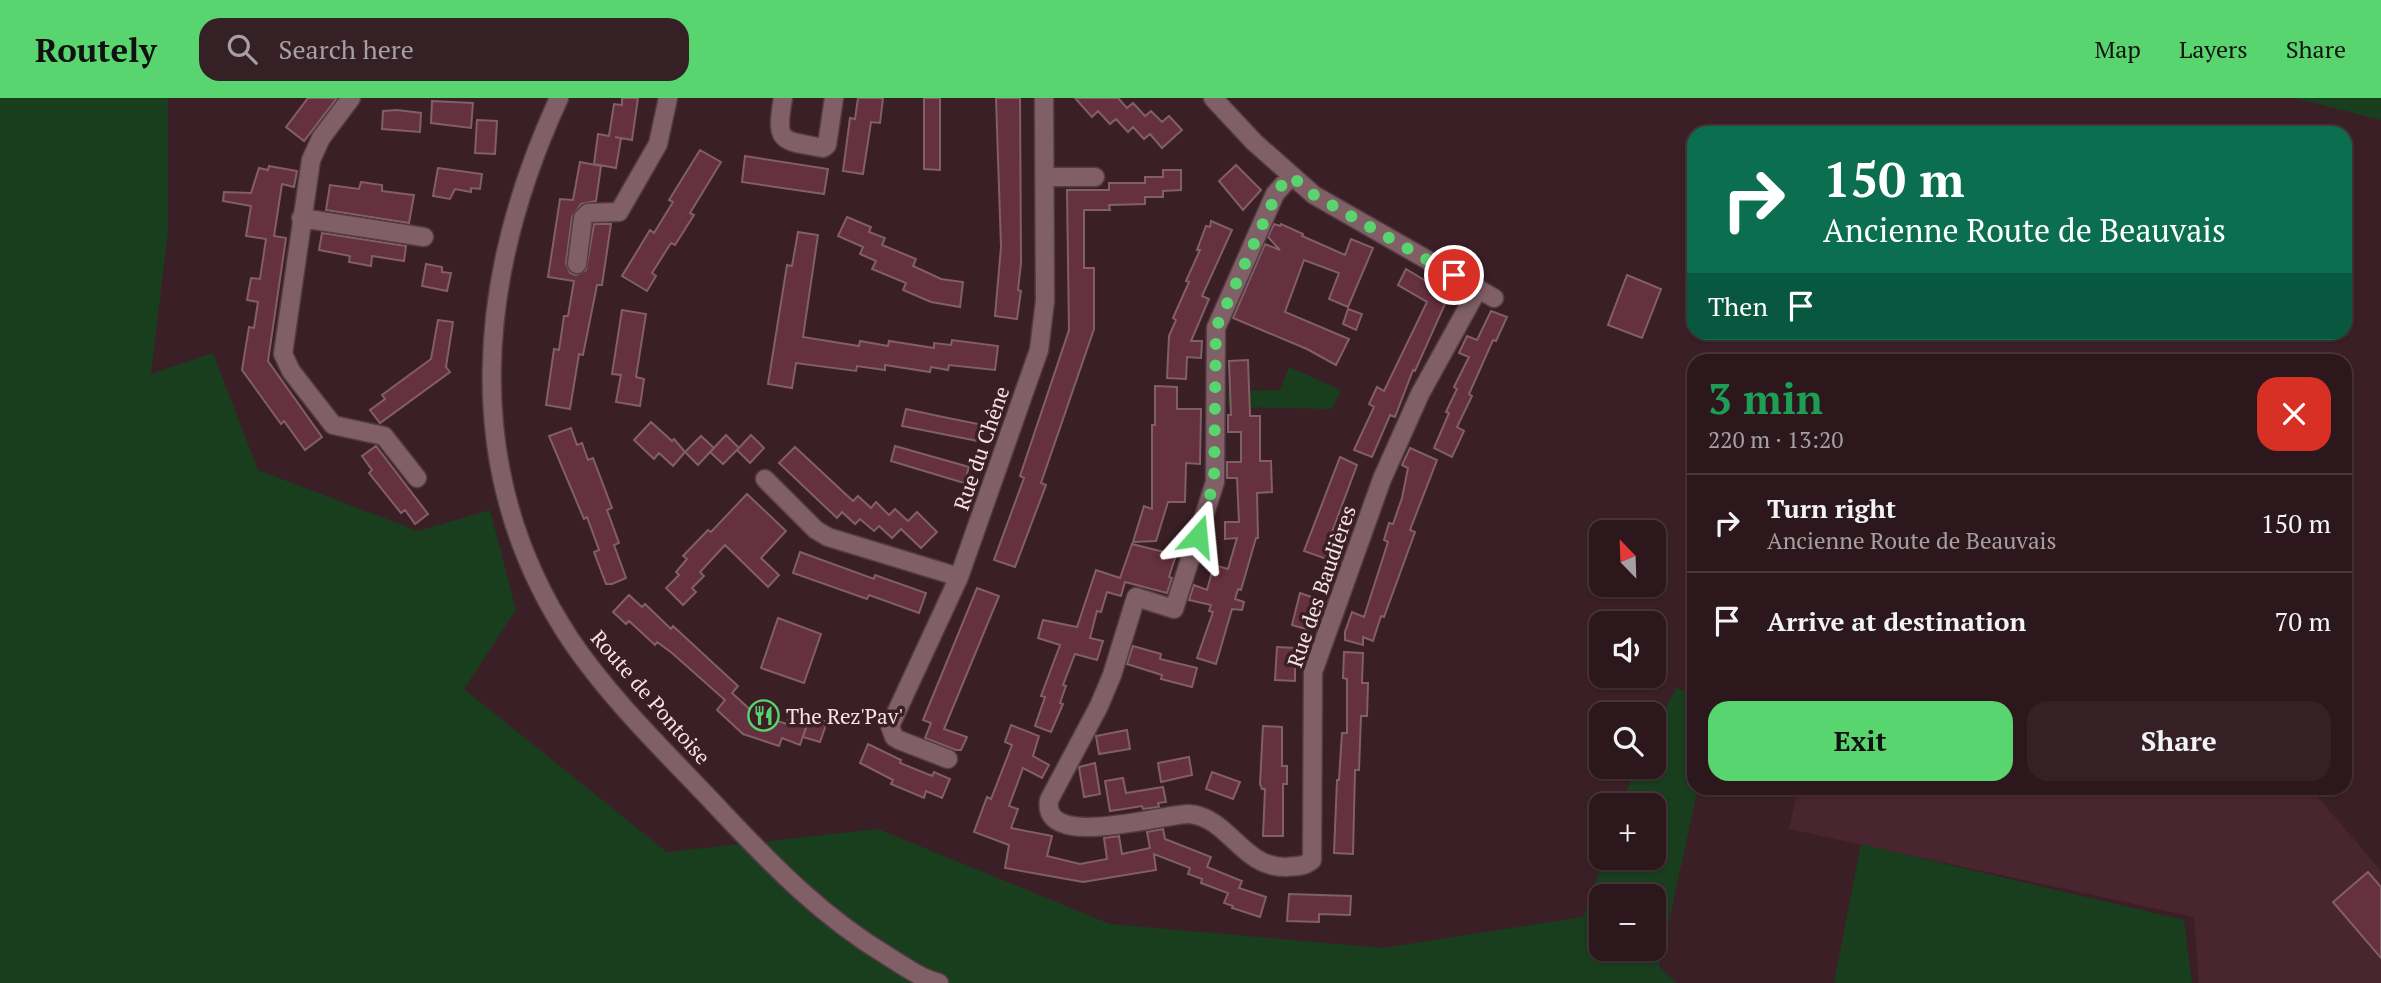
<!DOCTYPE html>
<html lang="en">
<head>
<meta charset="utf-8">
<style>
  :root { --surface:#2c171c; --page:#342025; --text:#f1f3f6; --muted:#a69fa3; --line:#48363b; --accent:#59d56f }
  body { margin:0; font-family:"PT Serif",serif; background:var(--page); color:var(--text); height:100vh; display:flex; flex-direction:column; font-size:26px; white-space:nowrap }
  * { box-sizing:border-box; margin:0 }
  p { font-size:23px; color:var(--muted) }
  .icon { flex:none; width:38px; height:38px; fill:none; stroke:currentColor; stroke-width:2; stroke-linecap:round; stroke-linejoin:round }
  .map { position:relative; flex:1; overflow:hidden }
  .details { position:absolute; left:1687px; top:256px; width:665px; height:441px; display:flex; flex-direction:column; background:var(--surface); border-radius:21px; box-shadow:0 2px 5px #0004,0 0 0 2px var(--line) }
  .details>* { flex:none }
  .top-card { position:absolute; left:1687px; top:28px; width:665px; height:214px; border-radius:21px; box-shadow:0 2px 5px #0004,0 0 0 2px var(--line); background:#0b6e4f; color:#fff; overflow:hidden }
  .needle { width:46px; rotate:337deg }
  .fabs { position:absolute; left:1589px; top:422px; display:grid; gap:14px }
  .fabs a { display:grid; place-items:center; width:77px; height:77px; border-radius:14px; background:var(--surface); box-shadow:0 2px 5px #0004,0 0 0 2px var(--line); font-size:35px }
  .pin { position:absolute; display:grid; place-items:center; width:60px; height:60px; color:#fff; margin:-30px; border:4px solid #fff; border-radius:50%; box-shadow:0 2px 7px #0007 }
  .me { position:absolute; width:77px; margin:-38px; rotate:18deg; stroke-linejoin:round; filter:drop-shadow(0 0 5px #0008) }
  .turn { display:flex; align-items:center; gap:24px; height:147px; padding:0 21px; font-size:32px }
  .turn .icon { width:91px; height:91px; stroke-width:2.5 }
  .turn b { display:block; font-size:49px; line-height:60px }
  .then { display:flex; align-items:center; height:66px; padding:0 21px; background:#0003; gap:14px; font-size:26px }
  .round { display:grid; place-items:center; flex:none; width:74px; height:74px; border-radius:21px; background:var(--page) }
  .summary { display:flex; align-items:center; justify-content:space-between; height:119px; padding:0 21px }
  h1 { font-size:42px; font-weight:700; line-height:52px; color:#1e9e55 }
  .primary-button { display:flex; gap:14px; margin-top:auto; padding:14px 21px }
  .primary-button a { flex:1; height:80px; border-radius:21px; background:var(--accent); color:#111; font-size:28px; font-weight:700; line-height:80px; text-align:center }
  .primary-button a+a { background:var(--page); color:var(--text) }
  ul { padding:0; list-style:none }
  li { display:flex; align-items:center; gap:21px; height:98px; padding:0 21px; border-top:2px solid var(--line) }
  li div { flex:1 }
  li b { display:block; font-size:26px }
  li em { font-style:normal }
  header { display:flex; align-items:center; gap:42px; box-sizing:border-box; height:98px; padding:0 35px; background:var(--accent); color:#111 }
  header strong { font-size:33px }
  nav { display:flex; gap:38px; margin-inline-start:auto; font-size:24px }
  .search { width:490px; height:63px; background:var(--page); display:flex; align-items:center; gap:18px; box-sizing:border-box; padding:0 24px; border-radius:21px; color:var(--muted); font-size:26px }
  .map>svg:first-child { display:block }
  .built { fill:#49252f }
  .green { fill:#183e1e; fill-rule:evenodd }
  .building { fill:#65303f; stroke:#815f67; stroke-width:2 }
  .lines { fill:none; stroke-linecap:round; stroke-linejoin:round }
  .street-casing { stroke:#543c43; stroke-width:21 }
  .street { stroke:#815f67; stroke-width:18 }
  .route { stroke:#59d56f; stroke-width:12; stroke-dasharray:0 21.6 }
  .labels { text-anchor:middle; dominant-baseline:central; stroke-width:7; stroke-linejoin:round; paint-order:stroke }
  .street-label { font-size:21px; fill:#f6e2e6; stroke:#3b1f26 }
  .poi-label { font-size:21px; fill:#f6e2e6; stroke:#3b1f26; text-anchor:start }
</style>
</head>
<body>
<header>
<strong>Routely</strong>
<div class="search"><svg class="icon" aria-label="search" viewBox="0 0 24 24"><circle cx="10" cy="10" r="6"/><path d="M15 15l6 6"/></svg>Search here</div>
<nav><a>Map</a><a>Layers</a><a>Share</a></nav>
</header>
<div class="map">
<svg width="2381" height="885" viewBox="0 0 2381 885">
  <rect width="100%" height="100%" fill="#3b1f26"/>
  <path class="built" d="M 1798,690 L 2310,690 L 2381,773 L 2381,885 L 2199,885 L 2194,819 L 1789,731 Z"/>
  <path class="green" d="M 0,0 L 168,0 L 168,133 L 151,276 L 213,255 L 258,372 L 418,433 L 490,412 L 516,512 L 464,591 L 667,754 L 878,731 L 1110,826 L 1382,850 L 1583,819 L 1604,760 L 1654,760 L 1654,707 L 1622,707 L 1635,669 L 1654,668 L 1654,632 L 1676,590 L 1694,597 L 1694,690 L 1698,690 L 1659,869 L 1677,885 L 0,885 ZM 1601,798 L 1654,798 L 1654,850 L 1601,850 Z
    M 2294,0 L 2381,0 L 2381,22 Z
    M 1289,269 L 1341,292 L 1332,311 L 1228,309 L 1228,293 L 1280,292 Z
    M 1861,746 L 2184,822 L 2192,885 L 1834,885 Z"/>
  <path class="building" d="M 308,0 L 337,0 L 304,43 L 286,29 Z
    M 622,0 L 638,0 L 632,42 L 615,39 L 621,40 L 616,70 L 594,66 L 598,36 L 609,38 L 614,6 L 622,7 Z
    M 858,0 L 883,0 L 880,25 L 871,24 L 863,76 L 843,73 L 850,20 L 855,21 Z
    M 924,0 L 940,0 L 940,72 L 924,71 Z
    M 996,0 L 1020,0 L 1021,165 L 1018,192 L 1021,193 L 1017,221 L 995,218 L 1001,149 Z
    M 1075,0 L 1118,0 L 1127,10 L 1133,5 L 1145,18 L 1151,13 L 1162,24 L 1169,18 L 1182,32 L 1162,50 L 1150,36 L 1144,41 L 1133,29 L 1128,34 L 1116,21 L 1110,26 L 1098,13 L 1092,19 Z
    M 432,3 L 473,5 L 471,30 L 431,25 Z
    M 397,12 L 421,15 L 420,34 L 382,31 L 383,13 Z
    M 477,22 L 497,23 L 495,56 L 475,55 Z
    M 700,52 L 721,64 L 690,115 L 694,117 L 675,147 L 671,145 L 652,175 L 656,178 L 647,193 L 622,178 L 650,132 L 654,135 L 673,104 L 669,102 Z
    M 745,58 L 828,71 L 824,96 L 742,84 Z
    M 580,64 L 601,68 L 596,103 L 581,106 L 572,119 L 566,165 L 570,175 L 576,177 L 586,172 L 594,126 L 611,126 L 602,187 L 597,187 L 583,257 L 579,256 L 570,311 L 546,307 L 554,251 L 559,252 L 564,218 L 568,218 L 574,183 L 548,179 L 560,101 L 573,102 Z
    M 1236,67 L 1261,92 L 1243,112 L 1219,83 Z
    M 269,68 L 297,73 L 294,89 L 282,86 L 274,138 L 286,140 L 268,263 L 322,339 L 305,352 L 284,323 L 281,326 L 242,272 L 249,229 L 254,230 L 258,204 L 247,202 L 251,180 L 260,181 L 266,141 L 246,138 L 251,108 L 223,103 L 224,94 L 251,95 L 259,70 L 268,72 Z
    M 438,70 L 482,76 L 480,91 L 471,90 L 471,94 L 455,91 L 450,101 L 433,98 Z
    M 1163,72 L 1181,72 L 1181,92 L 1163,93 L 1163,99 L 1145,99 L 1145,106 L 1109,107 L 1110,112 L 1084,112 L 1084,170 L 1094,170 L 1094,231 L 1041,385 L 1046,387 L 1015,469 L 994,462 L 1024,380 L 1020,378 L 1069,232 L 1067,92 L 1109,92 L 1109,85 L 1145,85 L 1145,79 L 1163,79 Z
    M 361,84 L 382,87 L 382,93 L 414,97 L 409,125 L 326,112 L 330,87 L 359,91 Z
    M 847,119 L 871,129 L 869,134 L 885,140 L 882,147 L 916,161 L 913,168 L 941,181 L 963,184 L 960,209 L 931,204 L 903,192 L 906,185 L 872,171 L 876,163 L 860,156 L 863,149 L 838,138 Z
    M 1211,123 L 1232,132 L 1202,198 L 1209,201 L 1191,243 L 1202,243 L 1201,260 L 1187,259 L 1186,281 L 1167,280 L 1169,238 L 1176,222 L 1173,220 L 1189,184 L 1186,183 L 1200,152 L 1197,152 L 1206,128 L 1210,129 Z
    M 1274,126 L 1280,128 L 1281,126 L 1303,136 L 1302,138 L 1345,157 L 1351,141 L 1373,150 L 1348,209 L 1329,201 L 1339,175 L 1304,162 L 1285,214 L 1349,241 L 1336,267 L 1307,251 L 1233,220 L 1265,146 L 1280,152 L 1268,139 Z
    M 798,134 L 818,137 L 803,239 L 859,248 L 860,243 L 888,248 L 889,243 L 934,250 L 934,245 L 951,247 L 952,242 L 998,248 L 995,272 L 949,267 L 948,272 L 931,269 L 930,274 L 885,267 L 885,272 L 857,268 L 856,273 L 796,265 L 792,290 L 768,286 L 787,167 L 792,168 Z
    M 322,135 L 406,148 L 404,163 L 372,158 L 371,168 L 349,164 L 350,158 L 319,152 Z
    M 426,166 L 442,169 L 442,174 L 451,175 L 447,193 L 422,188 Z
    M 1406,171 L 1449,197 L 1415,273 L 1413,272 L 1395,319 L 1390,317 L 1372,359 L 1354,352 L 1374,309 L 1369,306 L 1377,289 L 1384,293 L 1427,204 L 1398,187 Z
    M 1627,177 L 1661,191 L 1642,240 L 1608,227 Z
    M 1348,211 L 1362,216 L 1356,232 L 1343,226 Z
    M 622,212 L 646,216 L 636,279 L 644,281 L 640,308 L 616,304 L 621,277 L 612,276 Z
    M 1491,213 L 1507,219 L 1496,243 L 1493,242 L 1469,296 L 1472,298 L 1457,329 L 1464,333 L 1452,359 L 1434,350 L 1449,315 L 1446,314 L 1457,291 L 1454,289 L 1469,259 L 1459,255 L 1467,238 L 1477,242 Z
    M 438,222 L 453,224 L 446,269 L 450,274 L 380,325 L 370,312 L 385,301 L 382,297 L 431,261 Z
    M 1248,262 L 1250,318 L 1260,318 L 1260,363 L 1271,363 L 1272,394 L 1257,395 L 1258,440 L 1256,440 L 1241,492 L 1238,491 L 1235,501 L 1244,504 L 1242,512 L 1232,511 L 1216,566 L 1197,560 L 1213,514 L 1209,513 L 1211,507 L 1189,502 L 1194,487 L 1207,492 L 1214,467 L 1228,471 L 1237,440 L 1225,441 L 1225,424 L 1239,424 L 1237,380 L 1227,380 L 1227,364 L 1241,364 L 1241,334 L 1228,334 L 1228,317 L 1231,317 L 1229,263 Z
    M 1155,288 L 1177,289 L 1177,311 L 1201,311 L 1200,366 L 1186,365 L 1185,404 L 1168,404 L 1156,443 L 1133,444 L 1144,408 L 1152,411 L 1152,327 L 1155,327 Z
    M 906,311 L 943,319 L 983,327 L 978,343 L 902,328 Z
    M 651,324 L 672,343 L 674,341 L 685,354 L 701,338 L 714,350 L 698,367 L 685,354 L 673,368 L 659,355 L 654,361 L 634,342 Z
    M 571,330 L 577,347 L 582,345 L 588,362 L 593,360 L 612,410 L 607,412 L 619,445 L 614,447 L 626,480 L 612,486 L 606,486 L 594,454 L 599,452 L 587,419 L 584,421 L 549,338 Z
    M 726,337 L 739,350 L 723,366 L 710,354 Z
    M 751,337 L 764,350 L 750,365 L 737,352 Z
    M 376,348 L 428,416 L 415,426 L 405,412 L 401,415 L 369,375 L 372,372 L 362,358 Z
    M 895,348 L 969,369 L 964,385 L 891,363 Z
    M 795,349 L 853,403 L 858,398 L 871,410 L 876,404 L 889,417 L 895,411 L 908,423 L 917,414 L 937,434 L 921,450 L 901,431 L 892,440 L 879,428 L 874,433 L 860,421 L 855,426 L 842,414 L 837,420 L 779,365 Z
    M 1410,350 L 1437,362 L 1410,432 L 1415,434 L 1384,519 L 1381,518 L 1373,543 L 1363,539 L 1363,547 L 1345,542 L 1345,534 L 1352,514 L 1364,519 L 1388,444 L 1384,442 L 1389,425 L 1393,426 L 1402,400 L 1408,370 L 1402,367 Z
    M 1340,359 L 1357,367 L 1329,442 L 1338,445 L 1332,463 L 1304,453 Z
    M 747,396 L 786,433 L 761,460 L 779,477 L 768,489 L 725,447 L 700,474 L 704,478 L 692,490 L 696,494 L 683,507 L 666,490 L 679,477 L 676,474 L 687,461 L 683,458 L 708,432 L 711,434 Z
    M 1132,446 L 1176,457 L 1169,479 L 1172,480 L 1167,495 L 1125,484 L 1121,498 L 1107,494 L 1101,514 L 1097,513 L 1090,540 L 1103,543 L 1097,562 L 1075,556 L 1063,587 L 1066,588 L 1060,605 L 1063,606 L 1051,634 L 1035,628 L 1045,599 L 1041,598 L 1060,547 L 1038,540 L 1043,522 L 1077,529 L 1096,472 L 1120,480 Z
    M 800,454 L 874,481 L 875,477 L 926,495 L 919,515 L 869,497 L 867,501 L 793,475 Z
    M 977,490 L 999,498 L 944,631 L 967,639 L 961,652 L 956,652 L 925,640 L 931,625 L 923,622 Z
    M 1300,495 L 1317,501 L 1309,532 L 1292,527 Z
    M 629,497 L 642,509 L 645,506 L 671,531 L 673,528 L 738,588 L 732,595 L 755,616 L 787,626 L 789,620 L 807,626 L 800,647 L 782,640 L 779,648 L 743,636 L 717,612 L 725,602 L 672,555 L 657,544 L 655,547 L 629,523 L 626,526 L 613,514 Z
    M 778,520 L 821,536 L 804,585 L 761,570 Z
    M 1133,548 L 1161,556 L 1160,561 L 1197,570 L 1192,589 L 1161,581 L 1162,577 L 1127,566 Z
    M 1277,549 L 1295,550 L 1295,583 L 1275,582 Z
    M 1344,554 L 1363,555 L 1362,585 L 1368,585 L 1367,618 L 1361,618 L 1359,672 L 1355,672 L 1353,756 L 1334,755 L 1337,682 L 1339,682 L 1342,635 L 1347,635 L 1347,581 L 1343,580 Z
    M 810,619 L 827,624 L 820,644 L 803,639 Z
    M 1011,627 L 1039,638 L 1033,658 L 1049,667 L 1042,680 L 1023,670 L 1009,708 L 1018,711 L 1011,730 L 1052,738 L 1047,758 L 1080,766 L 1107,761 L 1104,740 L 1119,738 L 1122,756 L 1150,750 L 1147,734 L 1163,731 L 1165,741 L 1211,759 L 1207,769 L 1242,783 L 1239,790 L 1266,799 L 1260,819 L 1232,810 L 1233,808 L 1224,805 L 1228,795 L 1201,785 L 1202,781 L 1188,776 L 1190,770 L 1154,756 L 1156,772 L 1083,784 L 1005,770 L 1009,747 L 974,734 L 987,699 L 991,701 L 1012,647 L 1005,644 Z
    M 1263,628 L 1282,629 L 1282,668 L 1287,668 L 1287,686 L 1283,686 L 1283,738 L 1263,738 L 1265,691 L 1262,691 L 1260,686 Z
    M 1127,632 L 1130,651 L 1099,656 L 1096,638 Z
    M 868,646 L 901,662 L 900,665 L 932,678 L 934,674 L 950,681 L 942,700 L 926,693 L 924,700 L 891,686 L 893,682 L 860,665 Z
    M 1189,659 L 1192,677 L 1161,684 L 1158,665 Z
    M 1095,665 L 1100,696 L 1084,699 L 1079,669 Z
    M 1212,674 L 1240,684 L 1233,701 L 1206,691 Z
    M 1123,680 L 1126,695 L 1163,689 L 1166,704 L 1158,705 L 1159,709 L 1143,711 L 1142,708 L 1110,713 L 1105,683 Z
    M 2368,774 L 2381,789 L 2381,860 L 2333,804 Z
    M 1289,796 L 1351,798 L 1350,817 L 1319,816 L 1319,824 L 1287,823 Z"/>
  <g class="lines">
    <defs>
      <path id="street" d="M 351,0 L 321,40 L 311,62 L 283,256 L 291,273 L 333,327 L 384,338 L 417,380
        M 559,0 C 477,178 458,371 570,541 C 613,605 672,660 724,716 C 774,769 823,819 886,857 C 902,867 920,880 939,885
        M 783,0 C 775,46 781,42 823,50 L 827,47 L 834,0
        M 1213,0 L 1254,44 L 1314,97 L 1494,200
        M 1291,78 L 1275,96 L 1216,230 L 1215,384 L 1174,511 L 1136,499 L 1112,577 L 1099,608 L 1049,702 C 1041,754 1166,715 1189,716 C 1229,719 1242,770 1286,769 C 1297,768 1304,769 1312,762 L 1313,574 L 1382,381 L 1420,296 L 1478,191
        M 1045,79 L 1095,79
        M 301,120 L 424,139
        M 577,166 L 583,120 L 588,115 L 619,114 L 658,46 L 668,0
        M 765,381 L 816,432 L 828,439 L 959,479
        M 948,661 L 899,642 L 894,639 L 890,628 L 959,479 L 1039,252 L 1045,203 L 1044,0"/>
    </defs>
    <use href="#street" class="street-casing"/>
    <use href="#street" class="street"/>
  </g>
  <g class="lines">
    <path class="route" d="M 1198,438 L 1214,384 L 1216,230 L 1279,90 L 1291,78 L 1314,97 L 1454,177"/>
  </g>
  <defs>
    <symbol id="restaurant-ring" viewBox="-11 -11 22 22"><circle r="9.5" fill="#3b1f26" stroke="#59d56f" stroke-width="1.5"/><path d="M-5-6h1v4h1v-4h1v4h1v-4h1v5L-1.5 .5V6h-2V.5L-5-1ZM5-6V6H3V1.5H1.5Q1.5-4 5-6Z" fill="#59d56f"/></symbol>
  </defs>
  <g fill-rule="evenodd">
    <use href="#restaurant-ring" x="746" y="600" width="35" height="35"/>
  </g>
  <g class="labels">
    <g class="street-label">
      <text transform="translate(981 350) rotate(-71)">Rue du Chêne</text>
      <text transform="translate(1321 488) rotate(-71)">Rue des Baudières</text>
      <text transform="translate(651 599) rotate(49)">Route de Pontoise</text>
    </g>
    <g class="poi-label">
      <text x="786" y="618">The Rez'Pav'</text>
    </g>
  </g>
</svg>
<div class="fabs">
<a><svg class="needle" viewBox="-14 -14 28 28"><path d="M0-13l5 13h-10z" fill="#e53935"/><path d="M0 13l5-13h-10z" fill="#a69fa3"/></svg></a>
<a><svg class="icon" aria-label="sound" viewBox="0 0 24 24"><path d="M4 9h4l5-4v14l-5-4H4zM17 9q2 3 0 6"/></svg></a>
<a><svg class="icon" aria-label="search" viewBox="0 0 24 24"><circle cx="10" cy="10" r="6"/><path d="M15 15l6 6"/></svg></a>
<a>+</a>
<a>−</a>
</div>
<div class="pin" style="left:1454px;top:177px;background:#d93025"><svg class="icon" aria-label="arrive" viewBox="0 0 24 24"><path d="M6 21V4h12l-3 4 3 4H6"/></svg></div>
<svg class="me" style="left:1198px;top:438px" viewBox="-20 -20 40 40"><path d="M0-17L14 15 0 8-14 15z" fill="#59d56f" stroke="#fff" stroke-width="4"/></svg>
<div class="top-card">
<div class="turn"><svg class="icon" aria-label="right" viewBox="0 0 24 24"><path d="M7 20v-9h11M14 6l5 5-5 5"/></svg><div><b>150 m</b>Ancienne Route de Beauvais</div></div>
<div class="then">Then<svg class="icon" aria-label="arrive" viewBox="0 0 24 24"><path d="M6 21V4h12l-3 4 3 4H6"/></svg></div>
</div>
<section class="details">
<div class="summary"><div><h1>3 min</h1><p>220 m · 13:20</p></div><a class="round" style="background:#d93025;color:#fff"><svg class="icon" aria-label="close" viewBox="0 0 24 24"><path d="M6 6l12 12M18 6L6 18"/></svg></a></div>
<ul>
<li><svg class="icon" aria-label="right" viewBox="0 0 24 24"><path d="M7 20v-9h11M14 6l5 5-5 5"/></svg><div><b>Turn right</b><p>Ancienne Route de Beauvais</p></div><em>150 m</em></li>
<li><svg class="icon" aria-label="arrive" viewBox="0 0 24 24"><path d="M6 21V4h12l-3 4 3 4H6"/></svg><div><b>Arrive at destination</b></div><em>70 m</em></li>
</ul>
<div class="primary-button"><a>Exit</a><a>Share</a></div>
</section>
</div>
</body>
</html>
